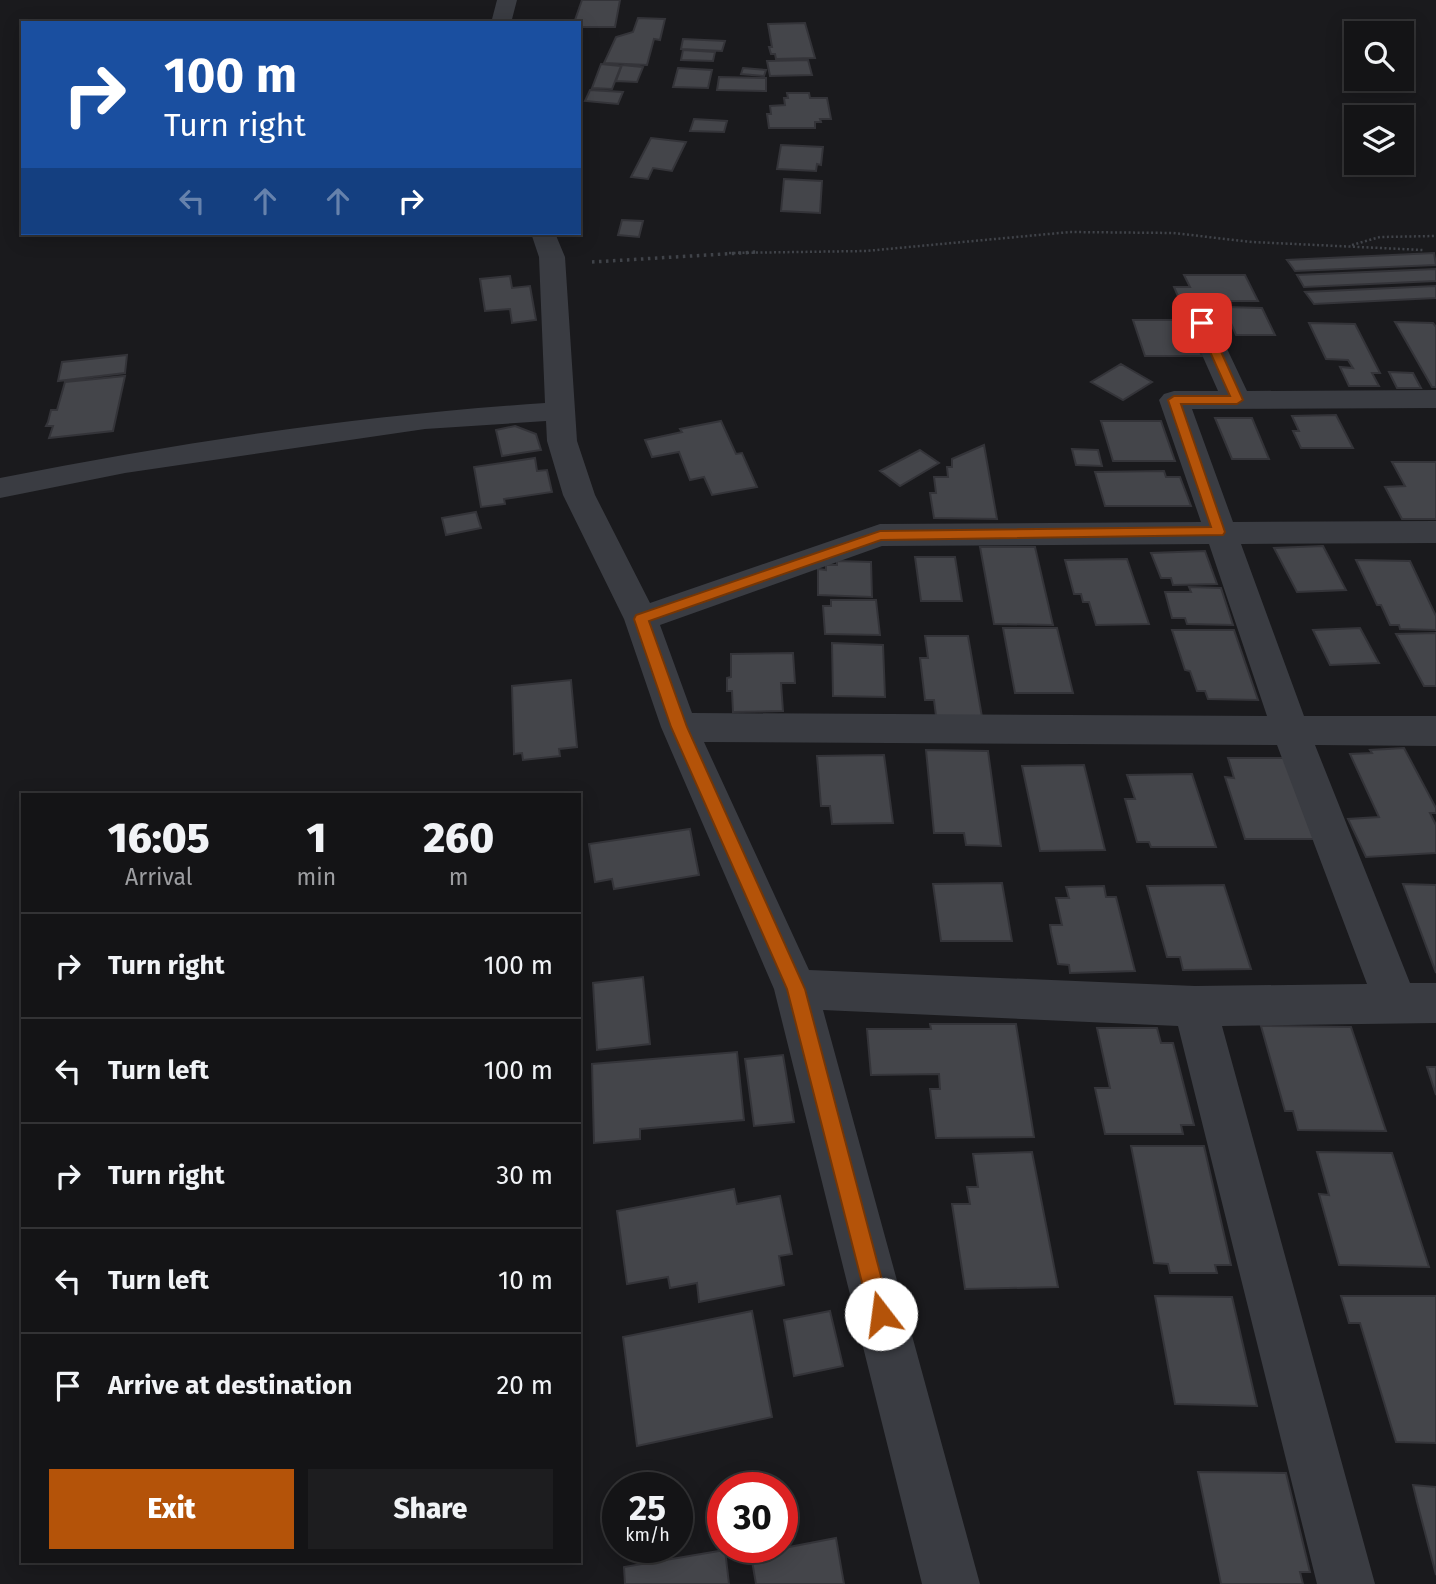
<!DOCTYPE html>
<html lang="en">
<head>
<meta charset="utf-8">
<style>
  :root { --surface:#141416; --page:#1d1d1f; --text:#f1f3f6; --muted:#9d9ea1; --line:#333335; --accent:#b45309 }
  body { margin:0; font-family:"Fira Sans",sans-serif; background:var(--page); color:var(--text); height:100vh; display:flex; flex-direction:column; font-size:26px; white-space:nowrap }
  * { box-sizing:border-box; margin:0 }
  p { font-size:23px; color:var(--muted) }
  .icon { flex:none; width:38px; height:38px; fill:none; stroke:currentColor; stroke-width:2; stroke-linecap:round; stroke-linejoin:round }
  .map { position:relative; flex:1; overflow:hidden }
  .details { position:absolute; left:21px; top:793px; width:560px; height:770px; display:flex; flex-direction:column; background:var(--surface); border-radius:0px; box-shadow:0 4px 18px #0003,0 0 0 2px var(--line) }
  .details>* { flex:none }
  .top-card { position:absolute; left:21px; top:21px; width:560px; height:214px; border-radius:0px; box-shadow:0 4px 18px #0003,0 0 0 2px var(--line); background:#1a4fa0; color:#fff; overflow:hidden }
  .fabs { position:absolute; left:1344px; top:21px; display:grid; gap:14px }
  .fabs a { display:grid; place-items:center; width:70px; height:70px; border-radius:0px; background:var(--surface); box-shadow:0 4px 18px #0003,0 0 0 2px var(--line); font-size:35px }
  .speed { position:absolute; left:602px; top:1472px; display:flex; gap:14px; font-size:35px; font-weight:700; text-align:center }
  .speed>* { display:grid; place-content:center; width:91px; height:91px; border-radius:50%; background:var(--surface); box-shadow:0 4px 18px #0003,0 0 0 2px var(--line); line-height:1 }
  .speed small { font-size:18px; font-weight:400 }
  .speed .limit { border:10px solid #d22; background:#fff; color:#111 }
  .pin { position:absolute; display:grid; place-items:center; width:60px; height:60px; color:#fff; margin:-30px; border-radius:14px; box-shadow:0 4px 10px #0006 }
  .me { position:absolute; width:77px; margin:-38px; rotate:345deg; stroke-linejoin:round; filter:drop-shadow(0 0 5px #0008) }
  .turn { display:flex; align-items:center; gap:24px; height:147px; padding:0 28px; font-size:32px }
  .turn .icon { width:91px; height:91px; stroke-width:2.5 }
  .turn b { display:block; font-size:49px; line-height:60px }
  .lanes { display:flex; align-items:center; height:66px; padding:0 28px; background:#0003; justify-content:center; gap:35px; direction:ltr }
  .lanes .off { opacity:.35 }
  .eta { display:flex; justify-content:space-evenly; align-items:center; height:119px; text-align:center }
  .eta b { font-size:42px; font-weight:800; line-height:49px }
  .button { display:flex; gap:14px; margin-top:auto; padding:14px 28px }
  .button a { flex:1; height:80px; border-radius:0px; background:var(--accent); color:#fff; font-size:28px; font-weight:800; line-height:80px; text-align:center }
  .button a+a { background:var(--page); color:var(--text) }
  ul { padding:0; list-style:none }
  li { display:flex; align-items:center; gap:21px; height:105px; padding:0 28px; border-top:2px solid var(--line) }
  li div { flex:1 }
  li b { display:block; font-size:26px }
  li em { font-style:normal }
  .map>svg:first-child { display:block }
  .building { fill:#44454a; stroke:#343439; stroke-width:2 }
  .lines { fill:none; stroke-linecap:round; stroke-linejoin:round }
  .path-far1 { stroke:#404349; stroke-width:2.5; stroke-dasharray:2 2.5; stroke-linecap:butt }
  .path { stroke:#404349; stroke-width:3.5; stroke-dasharray:2.5 4.5; stroke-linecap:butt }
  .street { fill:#3a3c42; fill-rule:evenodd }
  .route { fill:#b45309; stroke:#753606; stroke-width:2 }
</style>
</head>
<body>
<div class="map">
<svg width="1436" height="1584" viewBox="0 0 1436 1584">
  <rect width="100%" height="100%" fill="#1a1a1d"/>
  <path class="building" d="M 582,0 L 620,0 L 615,27 L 579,27 L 579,23 L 574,23 Z
    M 638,18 L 665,19 L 660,40 L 654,39 L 647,65 L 604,63 L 616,37 L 633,32 Z
    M 805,23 L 815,58 L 776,59 L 775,54 L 771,54 L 769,47 L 772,47 L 768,24 Z
    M 683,39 L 725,41 L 722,51 L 681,49 Z
    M 683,50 L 715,52 L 713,61 L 681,60 Z
    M 808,60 L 812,75 L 770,76 L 767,61 Z
    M 601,64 L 621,66 L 612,89 L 592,88 Z
    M 622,65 L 643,67 L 637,82 L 616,81 Z
    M 678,68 L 712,70 L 708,88 L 673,87 Z
    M 743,68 L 766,70 L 764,76 L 741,74 Z
    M 719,77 L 766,78 L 766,91 L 717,90 Z
    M 590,90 L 623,92 L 618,104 L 585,101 Z
    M 787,93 L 809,93 L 810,98 L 827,98 L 831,119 L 820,119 L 821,122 L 815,122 L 815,128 L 769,128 L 767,114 L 771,114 L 770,106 L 785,105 L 784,98 L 788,98 Z
    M 694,119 L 727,121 L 724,132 L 690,131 Z
    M 651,138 L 686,142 L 672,171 L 653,168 L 648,179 L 631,177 Z
    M 781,145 L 823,147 L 821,165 L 817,164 L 816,171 L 777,169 Z
    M 784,179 L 822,181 L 820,213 L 781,211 Z
    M 622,220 L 643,221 L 639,237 L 618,235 Z
    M 1434,253 L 1436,265 L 1295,271 L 1287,260 Z
    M 1436,269 L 1436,281 L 1304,287 L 1297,275 Z
    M 1184,275 L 1245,275 L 1258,301 L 1180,301 L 1174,287 L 1190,287 Z
    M 510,276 L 512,288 L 530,286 L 536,320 L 512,323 L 510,309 L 485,311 L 480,279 Z
    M 1436,286 L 1436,298 L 1314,304 L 1305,292 Z
    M 1224,307 L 1262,308 L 1275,335 L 1236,335 Z
    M 1133,320 L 1187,320 L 1202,356 L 1145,356 Z
    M 1395,322 L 1433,323 L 1436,327 L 1436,387 L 1432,387 Z
    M 1309,323 L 1355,324 L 1380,373 L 1372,373 L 1379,386 L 1349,386 L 1340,367 L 1353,368 L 1348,360 L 1326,359 Z
    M 127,355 L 125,373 L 58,381 L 62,362 Z
    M 1121,364 L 1152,382 L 1123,400 L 1091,382 Z
    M 1389,372 L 1413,373 L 1421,388 L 1397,388 Z
    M 125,376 L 113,431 L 49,438 L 53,426 L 46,426 L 48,422 L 51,410 L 57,410 L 65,382 Z
    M 1336,415 L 1353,448 L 1301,448 L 1293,431 L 1299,431 L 1292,416 Z
    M 1215,418 L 1252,418 L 1269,459 L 1232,459 Z
    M 721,421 L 736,454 L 742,453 L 757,487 L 712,495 L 704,477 L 690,480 L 679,452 L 652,457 L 645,440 L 682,432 L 680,429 Z
    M 1101,421 L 1161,421 L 1175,461 L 1113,461 Z
    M 515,426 L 536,434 L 541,450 L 502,456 L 496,430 Z
    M 984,445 L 997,519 L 934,518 L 930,493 L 936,493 L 934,477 L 948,477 L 947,467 L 952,467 L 952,459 Z
    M 1072,449 L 1098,450 L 1102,466 L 1076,465 Z
    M 920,450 L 939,463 L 900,486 L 880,471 Z
    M 535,458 L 537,471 L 547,470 L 552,492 L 504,499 L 505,504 L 481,507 L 474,467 Z
    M 1392,462 L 1436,462 L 1436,519 L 1402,519 L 1385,487 L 1405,486 Z
    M 1164,471 L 1166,477 L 1180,477 L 1191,506 L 1105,506 L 1095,472 Z
    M 476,512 L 481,528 L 446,535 L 442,518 Z
    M 1323,546 L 1346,590 L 1297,592 L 1274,548 Z
    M 980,547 L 1035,547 L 1053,625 L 994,624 Z
    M 1205,551 L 1217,584 L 1173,585 L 1171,578 L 1161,578 L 1151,553 Z
    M 915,557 L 955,557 L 962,601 L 921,601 Z
    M 1127,559 L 1149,624 L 1096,625 L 1089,602 L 1083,602 L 1081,594 L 1074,594 L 1065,560 Z
    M 1356,560 L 1410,561 L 1436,616 L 1436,630 L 1400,629 L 1399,625 L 1390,625 L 1381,605 L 1377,605 Z
    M 837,561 L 871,562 L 872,597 L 818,595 L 818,569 L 826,570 L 826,565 L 837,565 Z
    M 1189,587 L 1221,588 L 1233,625 L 1187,624 L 1185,618 L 1172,618 L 1165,592 L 1191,592 Z
    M 831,600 L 876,600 L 880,635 L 825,634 L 823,606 L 831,606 Z
    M 1003,628 L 1057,628 L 1073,693 L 1015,693 Z
    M 1360,628 L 1379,663 L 1330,665 L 1313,630 Z
    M 1172,630 L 1234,630 L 1258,700 L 1208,699 L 1205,691 L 1197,691 L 1190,671 L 1185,670 Z
    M 1436,633 L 1436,686 L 1424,686 L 1396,634 Z
    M 925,636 L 968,636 L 982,717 L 936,716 L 934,700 L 925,700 L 920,658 L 928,658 Z
    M 832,643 L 883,645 L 885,697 L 833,696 Z
    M 793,653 L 795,683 L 781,683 L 783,711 L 733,712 L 732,691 L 727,691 L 727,678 L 731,677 L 731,654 Z
    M 571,680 L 577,747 L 559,749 L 560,756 L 523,760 L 522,753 L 514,754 L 512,686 Z
    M 1404,748 L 1436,808 L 1436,813 L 1430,813 L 1436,825 L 1436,853 L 1366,857 L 1348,819 L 1379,817 L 1350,754 L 1372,753 L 1370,750 Z
    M 926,750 L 988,751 L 1001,846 L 966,845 L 964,833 L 934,833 Z
    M 884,755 L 893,823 L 832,824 L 830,806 L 821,806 L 817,756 Z
    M 1228,758 L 1284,758 L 1314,839 L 1245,839 L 1225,777 L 1234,778 Z
    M 1084,765 L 1105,850 L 1040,851 L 1022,766 Z
    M 1192,774 L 1216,847 L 1151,847 L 1149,842 L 1137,842 L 1125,799 L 1135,799 L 1127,775 Z
    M 690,829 L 699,875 L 614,889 L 612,879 L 595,882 L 589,844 Z
    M 1002,883 L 1012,941 L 941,941 L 933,884 Z
    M 1403,884 L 1436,885 L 1436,973 Z
    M 1224,885 L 1251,969 L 1183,970 L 1180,957 L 1167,957 L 1147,886 Z
    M 1104,886 L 1106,897 L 1116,897 L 1135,971 L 1070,973 L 1069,965 L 1058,964 L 1051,932 L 1050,925 L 1062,925 L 1056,898 L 1069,898 L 1066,887 Z
    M 643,977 L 650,1044 L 597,1050 L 593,983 Z
    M 930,1024 L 1016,1024 L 1034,1137 L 936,1138 L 930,1089 L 940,1089 L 939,1074 L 871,1075 L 867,1029 L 931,1029 Z
    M 1261,1026 L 1351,1027 L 1386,1131 L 1298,1130 L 1293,1111 L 1285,1111 Z
    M 1097,1028 L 1157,1028 L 1161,1043 L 1173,1043 L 1194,1125 L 1181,1125 L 1183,1134 L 1105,1134 L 1095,1088 L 1110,1088 Z
    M 737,1052 L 744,1120 L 640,1129 L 640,1139 L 594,1143 L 592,1064 Z
    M 783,1055 L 794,1122 L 754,1126 L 745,1059 Z
    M 1427,1067 L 1436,1067 L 1436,1095 Z
    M 1131,1146 L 1204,1146 L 1231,1265 L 1215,1265 L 1217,1273 L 1170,1273 L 1168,1264 L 1154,1263 Z
    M 1032,1152 L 1058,1287 L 965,1289 L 952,1204 L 970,1204 L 967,1187 L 978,1187 L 973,1154 Z
    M 1317,1152 L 1392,1153 L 1429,1267 L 1339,1265 L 1319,1194 L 1329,1195 Z
    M 734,1189 L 737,1204 L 780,1196 L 792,1254 L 779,1256 L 784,1285 L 699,1302 L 697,1283 L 670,1288 L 668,1277 L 627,1284 L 617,1211 Z
    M 1155,1296 L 1232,1297 L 1257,1406 L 1175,1404 Z
    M 1341,1296 L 1436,1296 L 1436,1443 L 1396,1442 L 1360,1323 L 1349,1323 Z
    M 752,1311 L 772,1417 L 637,1446 L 623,1337 Z
    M 830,1311 L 843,1366 L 794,1376 L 784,1320 Z
    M 1198,1472 L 1286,1473 L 1310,1572 L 1300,1572 L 1303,1584 L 1221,1584 Z
    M 1413,1485 L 1436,1487 L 1436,1575 L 1417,1502 Z
    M 787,1532 L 789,1547 L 836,1538 L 844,1584 L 756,1584 L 751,1555 L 763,1553 L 763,1547 L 782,1547 L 782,1533 Z
    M 725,1550 L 729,1584 L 625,1584 L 624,1567 Z"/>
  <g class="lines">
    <path class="path-far1" d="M 1352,245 L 1380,237 L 1436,236
      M 729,253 L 866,251 L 1070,232 L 1173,233 L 1252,242 L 1423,250"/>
    <path class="path" d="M 592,262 L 757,252"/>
    <path class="street" d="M 497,0 L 517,0 L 511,23 L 491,23 Z
      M 531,233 L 555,233 L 565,257 L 577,441 L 595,495 L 650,603 L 880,524 L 1201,522 L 1159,400 L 1164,394 L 1174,391 L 1218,391 L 1188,323 L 1192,317 L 1202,315 L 1212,317 L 1247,391 L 1436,390 L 1436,408 L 1192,409 L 1233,522 L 1436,521 L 1436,543 L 1241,544 L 1304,716 L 1436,716 L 1436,746 L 1315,745 L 1410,983 L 1436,983 L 1436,1023 L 1222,1026 L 1375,1584 L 1317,1584 L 1178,1026 L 823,1010 L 980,1584 L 922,1584 L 774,989 L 661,727 L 624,619 L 563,495 L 547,441 L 546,421 L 425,429 L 125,473 L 0,498 L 0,478 C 180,442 362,415 545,403 L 539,257 ZM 1209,544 L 1267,716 L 692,713 L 660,625 L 882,546 ZM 704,742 L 1277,745 L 1367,984 L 1195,986 L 809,970 Z"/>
  </g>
  <path class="route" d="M 1198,321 L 1208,323 L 1243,400 L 1237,404 L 1181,404 L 1225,532 L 1223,535 L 881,540 L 649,621 L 687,727 L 805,989 L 891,1314 L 888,1321 L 881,1324 L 873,1321 L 870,1314 L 787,989 L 671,727 L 634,619 L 636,615 L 880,531 L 1211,527 L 1168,400 L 1174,396 L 1230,396 L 1197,323 Z"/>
</svg>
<div class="fabs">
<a><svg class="icon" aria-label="search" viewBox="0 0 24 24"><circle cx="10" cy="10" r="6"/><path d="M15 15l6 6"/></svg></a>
<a><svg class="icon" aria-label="layers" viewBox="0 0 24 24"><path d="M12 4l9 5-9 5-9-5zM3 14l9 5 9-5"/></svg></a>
</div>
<div class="speed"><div>25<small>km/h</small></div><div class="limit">30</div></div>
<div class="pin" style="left:1202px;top:323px;background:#d93025"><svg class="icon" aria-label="arrive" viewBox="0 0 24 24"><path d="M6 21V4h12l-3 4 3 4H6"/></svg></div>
<svg class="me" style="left:881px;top:1314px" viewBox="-20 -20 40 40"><circle r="19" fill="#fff"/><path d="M0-13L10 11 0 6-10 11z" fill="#b45309"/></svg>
<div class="top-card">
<div class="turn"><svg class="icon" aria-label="right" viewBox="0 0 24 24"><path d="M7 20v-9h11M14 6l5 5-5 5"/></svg><div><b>100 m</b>Turn right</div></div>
<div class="lanes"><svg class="icon off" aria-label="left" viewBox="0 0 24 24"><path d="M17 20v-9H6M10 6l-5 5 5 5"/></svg><svg class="icon off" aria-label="ahead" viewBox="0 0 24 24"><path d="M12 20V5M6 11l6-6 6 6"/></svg><svg class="icon off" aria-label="ahead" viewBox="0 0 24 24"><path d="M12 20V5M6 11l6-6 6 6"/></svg><svg class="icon" aria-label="right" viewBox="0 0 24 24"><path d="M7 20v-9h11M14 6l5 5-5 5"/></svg></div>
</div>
<section class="details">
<div class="eta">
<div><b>16:05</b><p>Arrival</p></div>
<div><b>1</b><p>min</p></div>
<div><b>260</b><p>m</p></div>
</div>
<ul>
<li><svg class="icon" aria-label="right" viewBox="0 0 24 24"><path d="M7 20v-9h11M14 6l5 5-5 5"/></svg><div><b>Turn right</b></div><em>100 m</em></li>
<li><svg class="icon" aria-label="left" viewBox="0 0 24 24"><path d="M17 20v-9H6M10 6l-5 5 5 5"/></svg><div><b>Turn left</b></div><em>100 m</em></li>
<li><svg class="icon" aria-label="right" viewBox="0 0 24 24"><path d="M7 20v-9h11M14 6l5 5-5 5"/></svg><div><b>Turn right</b></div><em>30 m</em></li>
<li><svg class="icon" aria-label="left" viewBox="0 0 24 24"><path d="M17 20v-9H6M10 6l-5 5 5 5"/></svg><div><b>Turn left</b></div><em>10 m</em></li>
<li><svg class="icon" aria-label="arrive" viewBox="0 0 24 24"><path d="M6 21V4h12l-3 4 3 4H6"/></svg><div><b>Arrive at destination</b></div><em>20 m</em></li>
</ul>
<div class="button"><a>Exit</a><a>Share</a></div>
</section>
</div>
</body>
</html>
